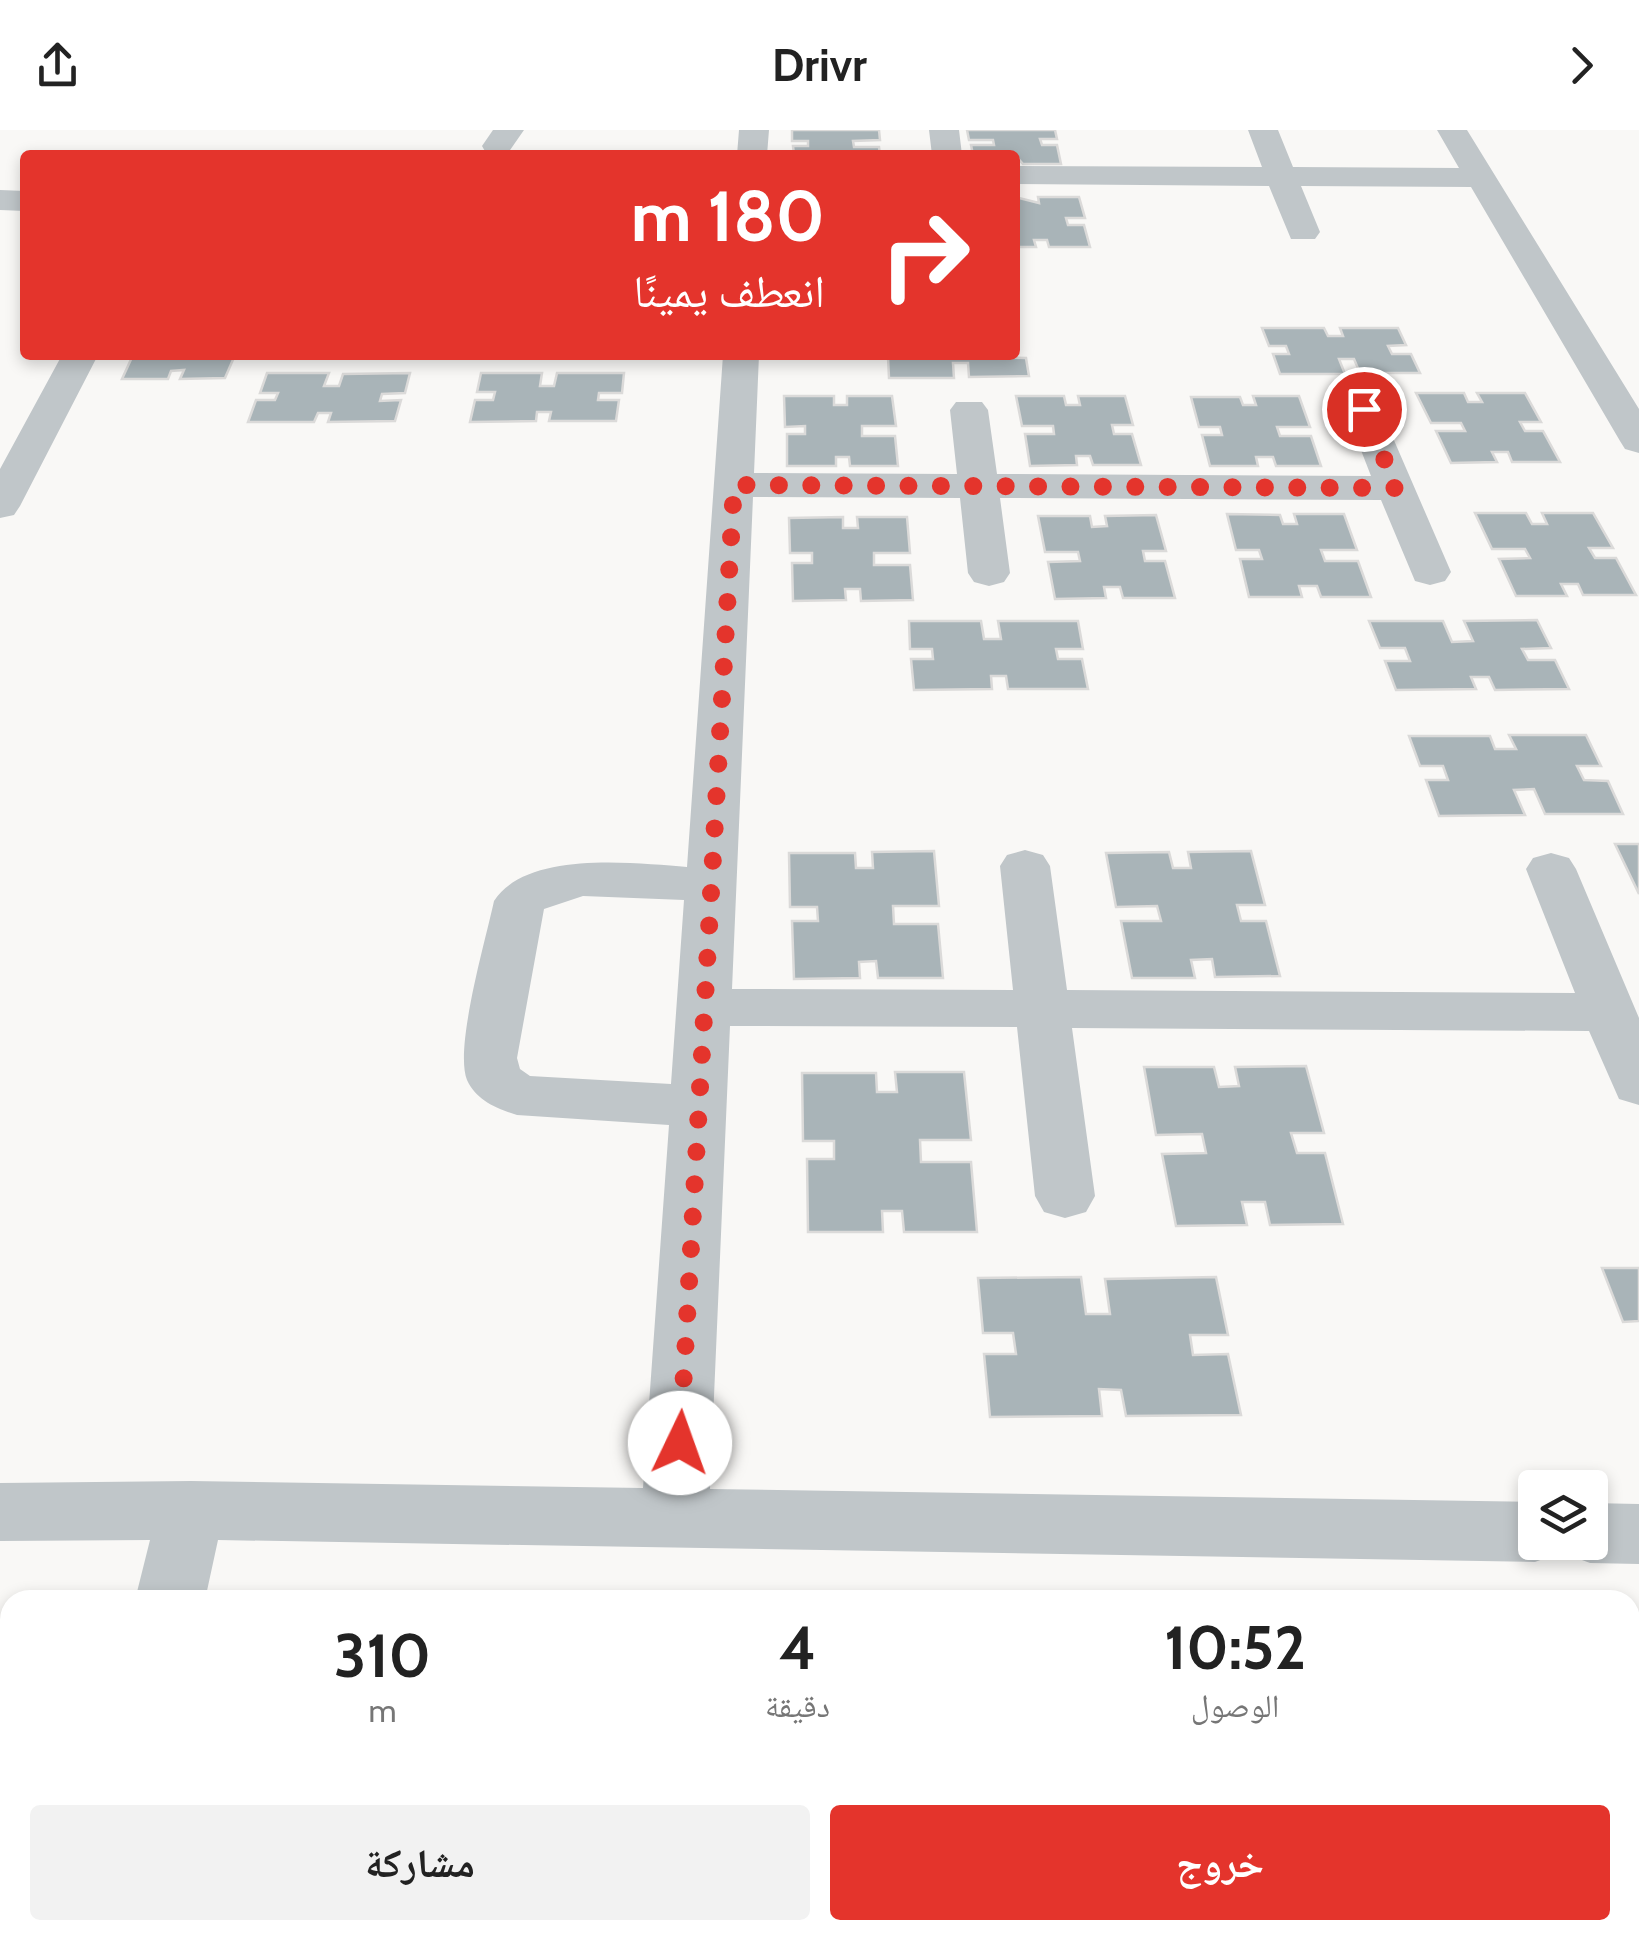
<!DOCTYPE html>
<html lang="ar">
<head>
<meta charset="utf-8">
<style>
  :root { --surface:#fff; --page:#f2f2f2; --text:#222; --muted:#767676; --accent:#e4342c }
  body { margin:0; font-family:Cabin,"Noto Naskh Arabic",sans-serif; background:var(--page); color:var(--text); direction:rtl; height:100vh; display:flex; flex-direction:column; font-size:38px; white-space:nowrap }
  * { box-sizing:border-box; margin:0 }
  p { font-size:32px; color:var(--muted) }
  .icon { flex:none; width:55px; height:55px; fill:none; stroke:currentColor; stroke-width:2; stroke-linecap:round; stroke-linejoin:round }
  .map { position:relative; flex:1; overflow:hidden; direction:ltr }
  .panel { position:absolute; left:0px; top:1460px; width:1640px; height:350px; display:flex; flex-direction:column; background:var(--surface); border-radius:30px 30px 0 0; box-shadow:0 5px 15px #0003; direction:rtl }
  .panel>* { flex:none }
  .hud { position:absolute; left:20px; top:20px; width:1000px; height:210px; border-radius:10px; box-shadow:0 5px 15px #0003; direction:rtl; background:#e4342c; color:#fff; overflow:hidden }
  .tools { position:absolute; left:1518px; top:1340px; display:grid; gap:20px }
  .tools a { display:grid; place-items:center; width:90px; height:90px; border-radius:10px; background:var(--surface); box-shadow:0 5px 15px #0003; font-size:50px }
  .pin { position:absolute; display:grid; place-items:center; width:85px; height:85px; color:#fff; margin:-42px; border:5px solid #fff; border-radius:50%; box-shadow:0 2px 10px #0007 }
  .me { position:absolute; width:110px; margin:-55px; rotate:3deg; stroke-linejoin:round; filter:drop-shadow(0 0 8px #0008) }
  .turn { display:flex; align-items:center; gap:35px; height:210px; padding:0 30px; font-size:45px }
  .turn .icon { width:130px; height:130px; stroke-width:2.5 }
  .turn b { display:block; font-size:70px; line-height:85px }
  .eta { display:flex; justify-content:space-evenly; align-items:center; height:170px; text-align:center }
  .eta b { font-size:60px; font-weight:700; line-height:70px }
  .cta { display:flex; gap:20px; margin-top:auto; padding:20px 30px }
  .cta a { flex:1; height:115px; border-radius:10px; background:var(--accent); color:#fff; font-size:40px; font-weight:700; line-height:115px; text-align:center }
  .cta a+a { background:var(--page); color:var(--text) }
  header { display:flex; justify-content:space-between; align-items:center; height:130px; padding:0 30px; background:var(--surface); font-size:45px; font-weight:700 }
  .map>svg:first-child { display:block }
  .building { fill:#a9b4b8; stroke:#dbdad9; stroke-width:2.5 }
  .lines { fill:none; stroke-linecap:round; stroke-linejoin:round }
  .minor { fill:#c0c6c9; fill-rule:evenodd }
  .route { stroke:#e4342c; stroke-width:18; stroke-dasharray:0 32.4 }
</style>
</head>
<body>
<header><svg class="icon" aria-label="forward" viewBox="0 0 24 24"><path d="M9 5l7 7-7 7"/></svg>Drivr<svg class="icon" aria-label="share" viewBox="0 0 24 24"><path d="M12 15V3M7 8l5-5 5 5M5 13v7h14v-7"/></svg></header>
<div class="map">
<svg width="1639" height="1810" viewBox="0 0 1639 1810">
  <rect width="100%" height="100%" fill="#f9f8f6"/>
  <path class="building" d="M 792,0 L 879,0 L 880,10 L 853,11 L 854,17 L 879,17 L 880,25 L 794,25 L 793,16 L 808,16 L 808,11 L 792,11 Z
    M 967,0 L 1055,0 L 1057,9 L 1040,9 L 1042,15 L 1057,15 L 1061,34 L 1023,34 L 1015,25 L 973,25 L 971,15 L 994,15 L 993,10 L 969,10 Z
    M 1015,67 L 1039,73 L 1038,67 L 1079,67 L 1085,88 L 1066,88 L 1068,95 L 1084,95 L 1090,117 L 1049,117 L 1047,110 L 1034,110 L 1036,117 L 1015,117 Z
    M 1262,198 L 1324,198 L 1328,206 L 1343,206 L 1340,198 L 1398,198 L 1406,215 L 1388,216 L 1392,224 L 1411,224 L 1420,243 L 1360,243 L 1354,229 L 1339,229 L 1345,244 L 1280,244 L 1273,224 L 1289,224 L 1286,216 L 1269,216 Z
    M 133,225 L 235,225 L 225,248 L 180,249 L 184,240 L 171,241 L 168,249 L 122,249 Z
    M 904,225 L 1026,228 L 1029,246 L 969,247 L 968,233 L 953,233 L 954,248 L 889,248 L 888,227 Z
    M 267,243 L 329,243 L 324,256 L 339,256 L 343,244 L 410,243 L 405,263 L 382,264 L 380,271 L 401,270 L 395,291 L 328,292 L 331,283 L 318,283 L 314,292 L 248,292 L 256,270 L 275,270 L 278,263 L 260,263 Z
    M 481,243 L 542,243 L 540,256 L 554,256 L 557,243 L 624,243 L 622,263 L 599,263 L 598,270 L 619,270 L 616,291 L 549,291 L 551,282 L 537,282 L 536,291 L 470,292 L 475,270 L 493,270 L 495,262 L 477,262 Z
    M 1416,263 L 1464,263 L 1468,272 L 1482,272 L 1477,263 L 1525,263 L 1541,292 L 1520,292 L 1525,301 L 1543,301 L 1560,332 L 1512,332 L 1508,322 L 1492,322 L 1497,332 L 1451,333 L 1436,301 L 1465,301 L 1461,293 L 1431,293 Z
    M 784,266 L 834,266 L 834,275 L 847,275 L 847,266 L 892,266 L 896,296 L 862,296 L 862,306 L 895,306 L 898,336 L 850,336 L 849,327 L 836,327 L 836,336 L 787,336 L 787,304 L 805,304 L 805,296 L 785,297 Z
    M 1016,266 L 1064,266 L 1066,275 L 1080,275 L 1078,266 L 1125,266 L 1133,295 L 1112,295 L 1114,304 L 1132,304 L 1141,335 L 1093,335 L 1090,326 L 1076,326 L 1077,335 L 1030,336 L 1025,304 L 1054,304 L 1053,296 L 1022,296 Z
    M 1253,266 L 1299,266 L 1310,297 L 1277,297 L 1280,306 L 1311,306 L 1321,336 L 1276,336 L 1273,327 L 1256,327 L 1258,336 L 1210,336 L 1202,305 L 1222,305 L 1220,297 L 1199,297 L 1191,267 L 1240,267 L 1243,275 L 1256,275 Z
    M 1475,383 L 1526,383 L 1532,394 L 1547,394 L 1542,383 L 1593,383 L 1613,418 L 1589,418 L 1595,428 L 1616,428 L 1636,465 L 1583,465 L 1578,454 L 1561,454 L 1567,466 L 1516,466 L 1499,429 L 1530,428 L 1525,419 L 1492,419 Z
    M 1227,384 L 1280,385 L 1283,394 L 1297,394 L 1294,384 L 1344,384 L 1357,420 L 1321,420 L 1325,431 L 1358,431 L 1371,467 L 1321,467 L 1317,456 L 1299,456 L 1302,467 L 1249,467 L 1240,429 L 1262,429 L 1259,420 L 1236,420 Z
    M 1156,385 L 1166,421 L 1143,421 L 1145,431 L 1165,431 L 1175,468 L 1123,468 L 1120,457 L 1104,457 L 1106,468 L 1055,469 L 1048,432 L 1080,431 L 1078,422 L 1045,422 L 1038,386 L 1090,386 L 1092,397 L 1107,396 L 1105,386 Z
    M 843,387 L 843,398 L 858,398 L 857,387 L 907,387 L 910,423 L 874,423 L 874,435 L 910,435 L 913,470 L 861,471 L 860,459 L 845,459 L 846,470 L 793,471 L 792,433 L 812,433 L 812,423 L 790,423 L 789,388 Z
    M 1537,490 L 1551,518 L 1522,519 L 1528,530 L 1555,530 L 1569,559 L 1495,560 L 1489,547 L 1471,547 L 1476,559 L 1396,560 L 1385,531 L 1410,531 L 1405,518 L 1380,518 L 1369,491 L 1443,491 L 1452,512 L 1473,511 L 1464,491 Z
    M 909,491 L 981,491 L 984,509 L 1001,509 L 998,491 L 1078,491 L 1083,519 L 1056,519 L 1058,529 L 1082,529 L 1088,559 L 1008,559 L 1006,546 L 991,546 L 992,559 L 914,560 L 911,529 L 933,529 L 932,519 L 910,519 Z
    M 1509,605 L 1586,605 L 1601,636 L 1577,636 L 1584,650 L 1608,651 L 1623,684 L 1545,684 L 1534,659 L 1514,660 L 1525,685 L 1439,686 L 1426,650 L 1448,650 L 1443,636 L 1420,636 L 1409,606 L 1490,606 L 1495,619 L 1516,619 Z
    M 1615,714 L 1639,714 L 1639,764 Z
    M 934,721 L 939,776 L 893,776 L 894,794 L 938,794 L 943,848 L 878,848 L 876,831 L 859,832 L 860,848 L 794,849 L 792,791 L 818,791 L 817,777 L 790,777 L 789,723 L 855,723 L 856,738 L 873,738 L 872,722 Z
    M 1251,721 L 1265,775 L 1237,775 L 1241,791 L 1266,791 L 1280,846 L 1215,847 L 1212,829 L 1191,830 L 1195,848 L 1132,848 L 1121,791 L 1161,791 L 1157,776 L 1116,777 L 1106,723 L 1169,722 L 1173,738 L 1191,738 L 1188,722 Z
    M 1306,936 L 1324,1003 L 1291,1003 L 1297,1023 L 1325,1023 L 1343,1094 L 1270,1095 L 1265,1072 L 1242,1072 L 1247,1095 L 1176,1096 L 1162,1024 L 1206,1023 L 1202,1004 L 1156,1005 L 1144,937 L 1214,937 L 1219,957 L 1239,956 L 1235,937 Z
    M 895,942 L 964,942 L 971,1010 L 920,1010 L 921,1032 L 971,1032 L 977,1102 L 904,1102 L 902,1081 L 882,1081 L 883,1102 L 808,1102 L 807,1029 L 834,1029 L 834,1011 L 803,1011 L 802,943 L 876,943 L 877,962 L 897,962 Z
    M 1602,1138 L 1639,1138 L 1639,1191 L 1623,1192 Z
    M 1081,1147 L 1086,1184 L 1110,1184 L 1105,1149 L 1216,1147 L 1228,1205 L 1190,1205 L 1193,1225 L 1228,1224 L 1241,1285 L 1126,1286 L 1121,1260 L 1099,1259 L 1102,1286 L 990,1287 L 984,1224 L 1016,1224 L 1013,1203 L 983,1203 L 978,1148 Z
    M 0,1524 L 10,1524 L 10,1717 L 0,1717 Z
    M 984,1800 L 1213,1800 L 1215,1810 L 985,1810 Z"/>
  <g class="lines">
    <path class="minor" d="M 493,0 L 524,0 L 508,23 L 486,23 L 482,16 Z
      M 739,0 L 769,0 L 767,25 L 737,25 Z
      M 929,0 L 959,0 L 962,25 L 932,25 Z
      M 1248,0 L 1278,0 L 1293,37 L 1459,38 L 1437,0 L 1467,0 L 1639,279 L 1639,323 L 1625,319 L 1620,311 L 1471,57 L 1301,56 L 1320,102 L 1315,109 L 1291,109 L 1269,56 L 1015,54 L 1015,36 L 1262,37 Z
      M 0,60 L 25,61 L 25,81 L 0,80 Z
      M 62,225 L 98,225 L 20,376 L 14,385 L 0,388 L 0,339 Z
      M 723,225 L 759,225 L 754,343 L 957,344 L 950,280 L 956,272 L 982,272 L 988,280 L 997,344 L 1371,346 L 1345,279 L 1351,271 L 1377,271 L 1451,442 L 1445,451 L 1430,455 L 1415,451 L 1381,370 L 1000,368 L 1010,443 L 1004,452 L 989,456 L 974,452 L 968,443 L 960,368 L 753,367 L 732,859 L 1013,860 L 1000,736 L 1007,725 L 1025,720 L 1043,725 L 1050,736 L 1067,860 L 1575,863 L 1526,739 L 1533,728 L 1551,723 L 1569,728 L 1576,739 L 1639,888 L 1639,975 L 1619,969 L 1589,901 L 1072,898 L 1095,1066 L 1086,1082 L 1065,1088 L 1044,1082 L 1035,1066 L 1017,897 L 730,896 L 710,1359 L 1535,1372 L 1535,1412 L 1590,1412 L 1590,1373 L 1639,1374 L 1639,1434 L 1590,1433 L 1566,1424 L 1562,1417 L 1559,1423 L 1535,1432 L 218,1410 L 205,1470 L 135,1470 L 150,1410 L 0,1411 L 0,1353 L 191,1351 L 643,1358 L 669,995 L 517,985 C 497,979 476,970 467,950 C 454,918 486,809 494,771 C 527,720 634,733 687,737 ZM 583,766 L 684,770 L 671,954 L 530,946 L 520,939 L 517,928 L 544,779 Z
      M 0,1747 L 10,1748 L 10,1800 L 45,1800 L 40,1810 L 0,1810 Z
      M 54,1800 L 134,1800 L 132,1810 L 52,1810 Z"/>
  </g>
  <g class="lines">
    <path class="route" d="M 680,1313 L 734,355 L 1396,358 L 1364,279"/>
  </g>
</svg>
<div class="tools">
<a><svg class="icon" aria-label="layers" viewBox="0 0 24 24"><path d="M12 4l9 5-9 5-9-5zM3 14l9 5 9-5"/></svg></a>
</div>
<div class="pin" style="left:1364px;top:279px;background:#d93025"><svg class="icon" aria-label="arrive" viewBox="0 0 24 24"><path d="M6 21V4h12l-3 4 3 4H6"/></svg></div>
<svg class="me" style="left:680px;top:1313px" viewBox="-20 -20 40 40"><circle r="19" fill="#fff"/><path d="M0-13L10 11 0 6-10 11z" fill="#e4342c"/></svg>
<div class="hud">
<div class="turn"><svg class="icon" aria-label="right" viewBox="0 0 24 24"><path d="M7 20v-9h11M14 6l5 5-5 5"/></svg><div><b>180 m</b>انعطف يمينًا</div></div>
</div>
<section class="panel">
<div class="eta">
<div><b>10:52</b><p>الوصول</p></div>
<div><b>4</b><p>دقيقة</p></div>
<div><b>310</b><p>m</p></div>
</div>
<div class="cta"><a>خروج</a><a>مشاركة</a></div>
</section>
</div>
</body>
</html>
